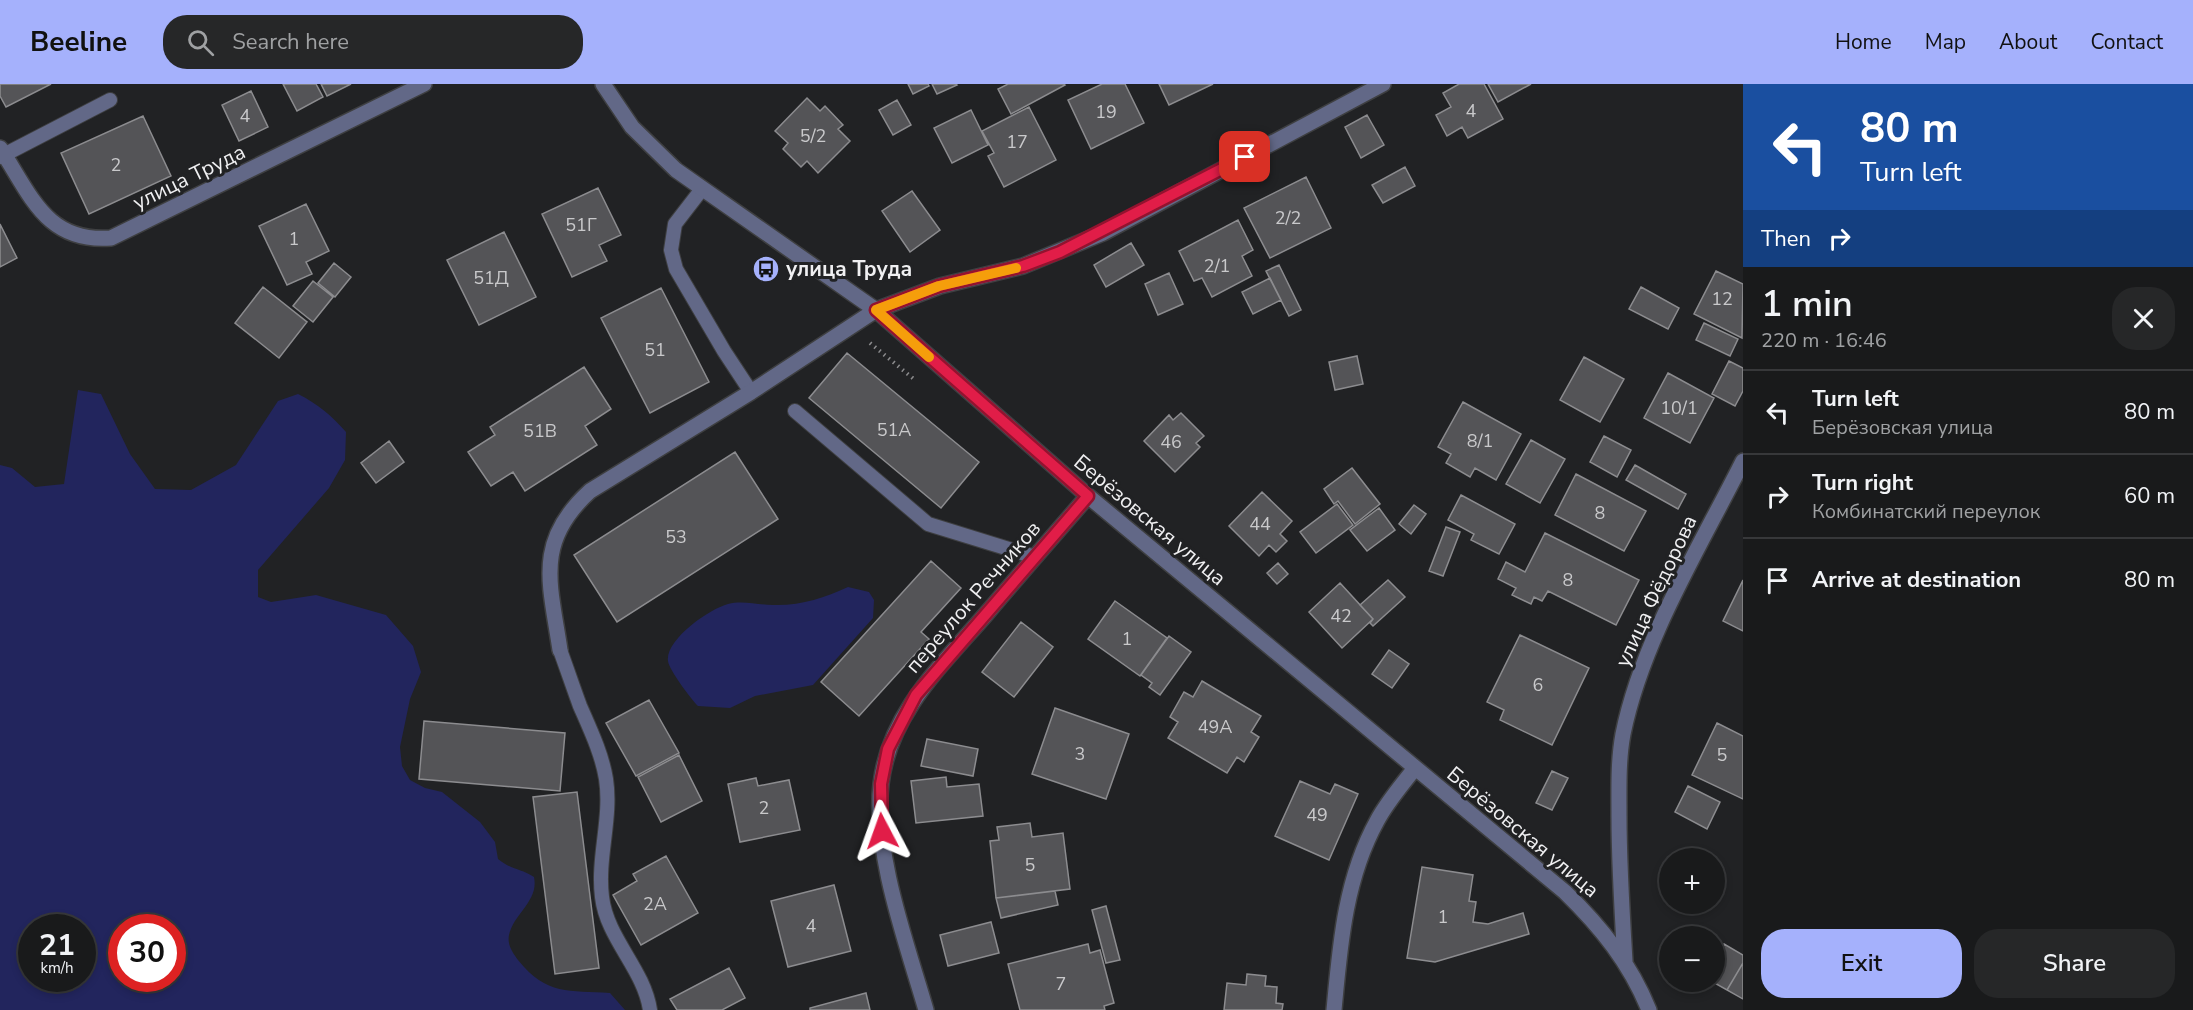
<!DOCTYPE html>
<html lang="en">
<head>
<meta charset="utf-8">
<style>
  :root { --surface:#191a1b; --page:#262728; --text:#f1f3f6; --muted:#9fa1a3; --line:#37383a; --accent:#a5b1fc }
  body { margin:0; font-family:"Nunito Sans",sans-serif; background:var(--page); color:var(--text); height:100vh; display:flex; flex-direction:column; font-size:22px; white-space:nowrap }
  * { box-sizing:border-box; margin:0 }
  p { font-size:20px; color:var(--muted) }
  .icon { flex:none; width:33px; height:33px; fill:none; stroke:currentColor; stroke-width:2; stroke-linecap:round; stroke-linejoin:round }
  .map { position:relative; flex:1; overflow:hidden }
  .sheet { display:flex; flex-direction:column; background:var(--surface); width:450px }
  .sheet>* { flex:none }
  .guide { background:#1a4fa0; color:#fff; overflow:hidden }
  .buttons { position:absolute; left:1659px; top:764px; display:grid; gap:12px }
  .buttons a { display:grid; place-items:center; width:66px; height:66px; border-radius:50%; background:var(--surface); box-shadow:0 3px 9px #0003,0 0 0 2px var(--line); font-size:30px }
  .speed { position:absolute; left:18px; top:830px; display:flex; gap:12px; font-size:30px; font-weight:700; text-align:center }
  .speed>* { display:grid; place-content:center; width:78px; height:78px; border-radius:50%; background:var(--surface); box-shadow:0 3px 9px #0003,0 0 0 2px var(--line); line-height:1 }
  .speed small { font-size:15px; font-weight:400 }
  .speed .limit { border:9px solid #d22; background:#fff; color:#111 }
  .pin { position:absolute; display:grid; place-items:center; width:51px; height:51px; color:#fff; margin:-26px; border-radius:12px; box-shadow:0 3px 9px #0006 }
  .me { position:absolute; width:66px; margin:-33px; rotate:356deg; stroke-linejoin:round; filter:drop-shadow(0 0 4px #0008) }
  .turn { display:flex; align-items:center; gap:21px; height:126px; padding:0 18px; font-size:27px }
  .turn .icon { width:78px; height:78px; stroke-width:2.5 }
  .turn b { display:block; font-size:42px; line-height:51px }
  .then { display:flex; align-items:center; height:57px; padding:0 18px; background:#0003; gap:12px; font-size:22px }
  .round { display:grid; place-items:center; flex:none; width:63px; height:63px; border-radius:24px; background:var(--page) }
  .headline { display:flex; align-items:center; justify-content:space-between; height:102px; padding:0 18px }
  h1 { font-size:36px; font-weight:600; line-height:45px }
  .primary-button { display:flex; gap:12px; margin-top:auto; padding:12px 18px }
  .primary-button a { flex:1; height:69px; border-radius:24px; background:var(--accent); color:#111; font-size:24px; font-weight:600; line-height:69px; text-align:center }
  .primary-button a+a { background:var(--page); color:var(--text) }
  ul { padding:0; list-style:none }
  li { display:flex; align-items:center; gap:18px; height:84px; padding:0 18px; border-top:2px solid var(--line) }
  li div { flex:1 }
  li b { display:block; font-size:22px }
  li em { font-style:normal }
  header { display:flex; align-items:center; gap:36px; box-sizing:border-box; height:84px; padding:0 30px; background:var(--accent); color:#111 }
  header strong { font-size:28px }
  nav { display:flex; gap:33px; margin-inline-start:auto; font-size:21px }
  .search { width:420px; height:54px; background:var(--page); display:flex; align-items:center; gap:15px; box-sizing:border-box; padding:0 21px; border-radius:24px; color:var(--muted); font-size:22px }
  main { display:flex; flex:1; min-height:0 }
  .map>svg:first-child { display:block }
  .green { fill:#22255d; fill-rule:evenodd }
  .building { fill:#545457; stroke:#8c8c8f; stroke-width:1.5 }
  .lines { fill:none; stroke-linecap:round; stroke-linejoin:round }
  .service-casing { stroke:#3e3f41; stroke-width:16 }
  .minor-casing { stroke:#3e3f41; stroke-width:18 }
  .path { stroke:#8b8b8d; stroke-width:4; stroke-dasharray:1.5 4.5; stroke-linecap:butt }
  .service { stroke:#626887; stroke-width:14 }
  .minor { stroke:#626887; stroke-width:15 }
  .route-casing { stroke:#92132f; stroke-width:15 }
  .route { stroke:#e11d48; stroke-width:10 }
  .slow { stroke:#f59e0b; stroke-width:10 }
  .labels { text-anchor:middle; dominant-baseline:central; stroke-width:6; stroke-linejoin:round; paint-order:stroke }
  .number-label { font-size:18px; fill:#c9c9cb }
  .street-label { font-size:21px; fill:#f0f0f2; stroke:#212224 }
  .poi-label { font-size:21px; font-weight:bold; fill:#f0f0f2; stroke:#212224; text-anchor:start }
</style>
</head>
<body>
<header>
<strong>Beeline</strong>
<div class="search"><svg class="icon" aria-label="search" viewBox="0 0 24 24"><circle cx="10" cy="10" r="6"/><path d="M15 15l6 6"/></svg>Search here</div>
<nav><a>Home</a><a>Map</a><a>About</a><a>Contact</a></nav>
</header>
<main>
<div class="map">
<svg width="1743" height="926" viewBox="0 0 1743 926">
  <rect width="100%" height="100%" fill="#212224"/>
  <path class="green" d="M 78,306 L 101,310 L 130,370 L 155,405 L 191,406 L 236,381 L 278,317 L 298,310 C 318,320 332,332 346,348 L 345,376 L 329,404 L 258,486 L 258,513 L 271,518 L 316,511 L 386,531 L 413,562 L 421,588 L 410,615 L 400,663 L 402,682 L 410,696 L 425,704 L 442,708 L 480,738 L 495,758 L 498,775 C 513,787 520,784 534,793 C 539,817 514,829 509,851 C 507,861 513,869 518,876 C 547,912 569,906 610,909 L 625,926 L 0,926 L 0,381 L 12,384 L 35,403 L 64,400 ZM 32,843 L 82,843 L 82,894 L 32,894 ZM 122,843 L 172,843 L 172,894 L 122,894 Z
    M 848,503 L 869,508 L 874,516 L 873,534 L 813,601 L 755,612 L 730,624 L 698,622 C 691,615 669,586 668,577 C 665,556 709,525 728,520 C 743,516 758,521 773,521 C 800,522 824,514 848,503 Z"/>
  <path class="building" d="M 0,0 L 51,0 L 6,23 L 0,12 Z
    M 283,0 L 316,0 L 323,13 L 297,27 Z
    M 321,0 L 351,0 L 327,12 Z
    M 908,0 L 928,0 L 929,2 L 913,10 Z
    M 932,0 L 956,0 L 957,1 L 937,10 Z
    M 1008,0 L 1064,0 L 1065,1 L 1011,30 L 998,5 Z
    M 1102,0 L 1125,0 L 1144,39 L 1091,65 L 1068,16 Z
    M 1159,0 L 1213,0 L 1169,21 Z
    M 1459,0 L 1484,0 L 1503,35 L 1468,54 L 1462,43 L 1447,52 L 1436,31 L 1451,23 L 1443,9 Z
    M 1488,0 L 1531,0 L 1498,18 Z
    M 251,7 L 268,43 L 239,57 L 222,21 Z
    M 807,14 L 820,27 L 825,22 L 843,41 L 838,45 L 850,57 L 818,89 L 807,77 L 801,83 L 783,65 L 788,59 L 775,47 Z
    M 897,16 L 911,41 L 893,51 L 879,26 Z
    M 1029,23 L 1056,76 L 1004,103 L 988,72 L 994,69 L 982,47 Z
    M 971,26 L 988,61 L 952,79 L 934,44 Z
    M 1367,31 L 1384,61 L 1361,74 L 1345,43 Z
    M 143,32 L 171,92 L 89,130 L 61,69 Z
    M 1405,83 L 1415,102 L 1383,119 L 1372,101 Z
    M 1306,93 L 1331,144 L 1270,174 L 1244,124 Z
    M 598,104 L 621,151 L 599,161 L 607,177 L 572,193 L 542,130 Z
    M 912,107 L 940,146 L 910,168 L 882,127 Z
    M 306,120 L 329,167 L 306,178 L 312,190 L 287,201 L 259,142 Z
    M 1238,136 L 1253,166 L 1242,172 L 1252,192 L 1212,213 L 1202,194 L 1194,197 L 1179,167 Z
    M 0,140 L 17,174 L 0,183 Z
    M 504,148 L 536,213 L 479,241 L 447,176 Z
    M 1131,159 L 1144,181 L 1106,203 L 1094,181 Z
    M 334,179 L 351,193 L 335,213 L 318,199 Z
    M 1279,181 L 1301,226 L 1289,232 L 1266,187 Z
    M 1716,187 L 1743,200 L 1742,254 L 1694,230 Z
    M 1169,189 L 1183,220 L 1158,231 L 1145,200 Z
    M 1270,194 L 1281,216 L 1253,230 L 1242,208 Z
    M 313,197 L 333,213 L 313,238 L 293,222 Z
    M 263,203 L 307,238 L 279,274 L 235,239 Z
    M 1641,203 L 1679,224 L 1668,245 L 1629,225 Z
    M 661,204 L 709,298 L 650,329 L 601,234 Z
    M 1704,239 L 1738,255 L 1730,272 L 1696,256 Z
    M 847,269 L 979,378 L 941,424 L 809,314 Z
    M 1357,272 L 1363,300 L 1335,306 L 1329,278 Z
    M 1584,273 L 1624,295 L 1600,338 L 1560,316 Z
    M 1729,277 L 1743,284 L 1743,307 L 1735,322 L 1712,310 Z
    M 584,283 L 611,325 L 585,342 L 597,361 L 525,407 L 513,388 L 491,402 L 468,368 L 495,351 L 490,343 Z
    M 1668,289 L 1714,314 L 1690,359 L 1644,334 Z
    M 1463,318 L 1521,350 L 1496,396 L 1475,384 L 1470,393 L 1446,379 L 1451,370 L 1438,363 Z
    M 1181,329 L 1204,352 L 1196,359 L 1200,363 L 1175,388 L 1144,357 L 1169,331 L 1173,336 Z
    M 1604,352 L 1631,366 L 1617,393 L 1590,378 Z
    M 1531,356 L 1565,375 L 1540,419 L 1506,400 Z
    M 389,357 L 404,378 L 376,399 L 361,379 Z
    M 735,368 L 778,435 L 617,538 L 574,471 Z
    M 1635,381 L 1686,410 L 1678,425 L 1626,396 Z
    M 1352,384 L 1380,420 L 1355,440 L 1338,417 L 1334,420 L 1324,405 Z
    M 1576,390 L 1646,427 L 1624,467 L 1555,431 Z
    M 1262,408 L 1292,437 L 1280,450 L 1287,457 L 1276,468 L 1269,461 L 1259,472 L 1229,442 Z
    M 1461,411 L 1515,440 L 1499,470 L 1471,456 L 1474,450 L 1448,436 Z
    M 1337,420 L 1353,441 L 1316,469 L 1300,448 Z
    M 1414,421 L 1426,430 L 1411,450 L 1399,440 Z
    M 1379,424 L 1395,446 L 1367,467 L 1350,446 Z
    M 1446,443 L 1460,448 L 1443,492 L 1429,487 Z
    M 1545,449 L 1639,496 L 1616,541 L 1548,507 L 1542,517 L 1534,513 L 1531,520 L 1512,511 L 1516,504 L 1498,495 L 1506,478 L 1525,488 Z
    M 931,477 L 961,504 L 921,548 L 929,555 L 859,632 L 821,598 Z
    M 1278,479 L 1288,490 L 1277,500 L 1267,489 Z
    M 1388,496 L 1405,513 L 1373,542 L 1370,539 L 1373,535 L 1360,521 Z
    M 1743,496 L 1743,547 L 1723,537 Z
    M 1340,499 L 1373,535 L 1342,564 L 1309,528 Z
    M 1115,517 L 1167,554 L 1140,592 L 1088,555 Z
    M 1021,538 L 1053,563 L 1014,613 L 982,588 Z
    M 1520,551 L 1589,584 L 1552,661 L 1500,636 L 1504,626 L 1487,618 Z
    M 1169,552 L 1191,568 L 1160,611 L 1149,603 L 1152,599 L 1141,591 Z
    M 1389,566 L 1409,580 L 1392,604 L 1372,590 Z
    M 1202,597 L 1261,632 L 1251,648 L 1259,653 L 1244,678 L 1237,673 L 1227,689 L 1168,654 L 1178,638 L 1170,633 L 1184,608 L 1193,613 Z
    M 649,616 L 679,669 L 636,692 L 606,639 Z
    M 1055,624 L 1129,650 L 1106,715 L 1032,690 Z
    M 424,637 L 565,649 L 560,707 L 419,695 Z
    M 1717,639 L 1743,652 L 1743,715 L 1692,691 Z
    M 927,655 L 978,665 L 973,692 L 921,682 Z
    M 679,671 L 702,717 L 661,738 L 638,693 Z
    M 1552,687 L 1568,694 L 1552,726 L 1536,719 Z
    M 946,693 L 947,703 L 979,700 L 983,732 L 916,739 L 911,697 Z
    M 756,694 L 758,702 L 789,696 L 800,746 L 740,758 L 728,700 Z
    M 1300,697 L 1330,710 L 1335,700 L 1358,710 L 1329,776 L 1275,752 Z
    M 1688,702 L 1720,718 L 1707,745 L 1675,728 Z
    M 577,708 L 599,884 L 555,890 L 533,713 Z
    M 1030,739 L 1032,753 L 1063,749 L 1070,805 L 996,814 L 990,757 L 999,756 L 997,743 Z
    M 666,772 L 698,829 L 641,861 L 613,811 L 637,797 L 633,790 Z
    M 1422,783 L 1473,791 L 1469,817 L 1476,818 L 1473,838 L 1488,840 L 1523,829 L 1529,850 L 1435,878 L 1407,874 Z
    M 834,801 L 851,867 L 788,883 L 771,817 Z
    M 1055,807 L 1058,821 L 1001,834 L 996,814 Z
    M 1106,822 L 1120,876 L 1106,879 L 1092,826 Z
    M 991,838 L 999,869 L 948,882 L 940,851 Z
    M 1088,860 L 1090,869 L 1100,866 L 1114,919 L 1104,922 L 1105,926 L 1020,926 L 1008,880 Z
    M 1724,860 L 1743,871 L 1743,879 L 1727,906 L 1711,897 L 1714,897 L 1714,877 Z
    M 1743,879 L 1743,915 L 1727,906 Z
    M 729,884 L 745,914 L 722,926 L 677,926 L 670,915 Z
    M 1247,890 L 1266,892 L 1265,902 L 1277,903 L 1276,919 L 1283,920 L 1282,926 L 1224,926 L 1227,899 L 1246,901 Z
    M 866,909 L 870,926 L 810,926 L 810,924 Z"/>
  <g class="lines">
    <defs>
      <path id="service" d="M 0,73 L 110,16
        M 702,105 L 675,140 L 671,166 L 676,185 L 724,267 L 751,308
        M 795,327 L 928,440 L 1035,473
        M 560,566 C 567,585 573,603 580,622 C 590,645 602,670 606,695 C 612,734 597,774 602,813 C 607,855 644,885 650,926"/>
      <path id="minor" d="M 603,0 L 632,43 L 676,86 L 876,226 L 1088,412 L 1565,808 C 1601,843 1630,879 1649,926
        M 0,64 C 31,111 46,159 111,154 L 424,0
        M 560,566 C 550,499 534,458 590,407 L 751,308 L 876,226 L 940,202 L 1023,182 L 1103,149 L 1383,0
        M 1625,877 C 1622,828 1619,780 1619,732 C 1619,705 1618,677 1623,650 C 1642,556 1700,463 1743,377
        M 926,926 C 907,860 873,769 881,700 C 889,629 943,580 987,529 C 1020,490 1054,451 1088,412
        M 1334,926 C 1340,861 1345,795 1377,737 C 1387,718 1402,701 1415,684"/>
    </defs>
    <use href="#service" class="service-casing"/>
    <use href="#minor" class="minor-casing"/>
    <path class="path" d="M 870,259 L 915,296"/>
    <use href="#service" class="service"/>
    <use href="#minor" class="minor"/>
  </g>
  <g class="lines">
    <defs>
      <path id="route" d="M 882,747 L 881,700 L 888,665 L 916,611 L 1088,412 L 876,226 L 939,202 L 1023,182 L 1060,168 L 1245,73"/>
    </defs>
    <use href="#route" class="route-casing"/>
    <use href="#route" class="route"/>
    <path class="slow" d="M 929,273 L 876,226 L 939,202 L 1016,184"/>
  </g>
  <defs>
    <symbol id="bus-disc" viewBox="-11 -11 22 22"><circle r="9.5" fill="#a5b1fc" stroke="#212224"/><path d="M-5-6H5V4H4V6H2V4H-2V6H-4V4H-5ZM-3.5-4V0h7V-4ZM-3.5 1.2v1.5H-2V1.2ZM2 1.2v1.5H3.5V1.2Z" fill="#111"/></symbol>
  </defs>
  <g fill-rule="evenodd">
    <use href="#bus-disc" x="751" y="170" width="30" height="30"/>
  </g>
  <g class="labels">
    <g class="number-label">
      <text x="1471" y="27">4</text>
      <text x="1106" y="28">19</text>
      <text x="245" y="32">4</text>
      <text x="813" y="52">5/2</text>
      <text x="1017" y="58">17</text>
      <text x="116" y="81">2</text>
      <text x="1288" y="134">2/2</text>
      <text x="581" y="141">51Г</text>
      <text x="294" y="155">1</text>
      <text x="1217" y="182">2/1</text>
      <text x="491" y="194">51Д</text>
      <text x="1722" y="215">12</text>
      <text x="655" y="266">51</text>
      <text x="1679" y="324">10/1</text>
      <text x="894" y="346">51А</text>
      <text x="540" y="347">51В</text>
      <text x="1480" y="357">8/1</text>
      <text x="1171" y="358">46</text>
      <text x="1600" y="429">8</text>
      <text x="1260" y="440">44</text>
      <text x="676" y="453">53</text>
      <text x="1568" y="496">8</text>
      <text x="1341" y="532">42</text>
      <text x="1127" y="555">1</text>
      <text x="1538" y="601">6</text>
      <text x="1215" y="643">49А</text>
      <text x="1080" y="670">3</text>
      <text x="1722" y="671">5</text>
      <text x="764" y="724">2</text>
      <text x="1317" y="731">49</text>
      <text x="1030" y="781">5</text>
      <text x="655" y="820">2А</text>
      <text x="1443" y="833">1</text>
      <text x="811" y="842">4</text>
      <text x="1061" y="900">7</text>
    </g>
    <g class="street-label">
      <text transform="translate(189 93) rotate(-26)">улица Труда</text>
      <text transform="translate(1150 436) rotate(40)">Берёзовская улица</text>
      <text transform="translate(1656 507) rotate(-65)">улица Фёдорова</text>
      <text transform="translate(973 513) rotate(-49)">переулок Речников</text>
      <text transform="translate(1523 748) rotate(40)">Берёзовская улица</text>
    </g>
    <g class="poi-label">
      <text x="786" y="185">улица Труда</text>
    </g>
  </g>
</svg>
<div class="buttons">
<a>+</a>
<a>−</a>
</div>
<div class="speed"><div>21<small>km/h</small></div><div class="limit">30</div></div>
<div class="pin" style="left:1245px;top:73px;background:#d93025"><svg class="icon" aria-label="arrive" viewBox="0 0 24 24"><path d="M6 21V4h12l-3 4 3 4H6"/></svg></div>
<svg class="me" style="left:882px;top:747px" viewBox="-20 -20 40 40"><path d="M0-17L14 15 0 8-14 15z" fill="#e11d48" stroke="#fff" stroke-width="4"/></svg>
</div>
<section class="sheet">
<div class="guide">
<div class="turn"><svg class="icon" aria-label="left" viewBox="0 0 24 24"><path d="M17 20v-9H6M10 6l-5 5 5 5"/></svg><div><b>80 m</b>Turn left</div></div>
<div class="then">Then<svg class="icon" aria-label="right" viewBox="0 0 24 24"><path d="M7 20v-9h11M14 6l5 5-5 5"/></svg></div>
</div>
<div class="headline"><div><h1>1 min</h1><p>220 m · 16:46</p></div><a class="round"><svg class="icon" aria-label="close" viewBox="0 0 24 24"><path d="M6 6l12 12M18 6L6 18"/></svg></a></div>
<ul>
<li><svg class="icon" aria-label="left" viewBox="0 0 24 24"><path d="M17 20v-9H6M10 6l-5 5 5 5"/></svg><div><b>Turn left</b><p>Берёзовская улица</p></div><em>80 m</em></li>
<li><svg class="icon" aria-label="right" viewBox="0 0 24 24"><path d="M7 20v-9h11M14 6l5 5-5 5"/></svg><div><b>Turn right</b><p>Комбинатский переулок</p></div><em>60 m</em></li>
<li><svg class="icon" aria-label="arrive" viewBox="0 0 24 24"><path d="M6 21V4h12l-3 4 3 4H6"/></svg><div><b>Arrive at destination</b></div><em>80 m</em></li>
</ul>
<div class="primary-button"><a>Exit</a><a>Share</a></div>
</section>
</main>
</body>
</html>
